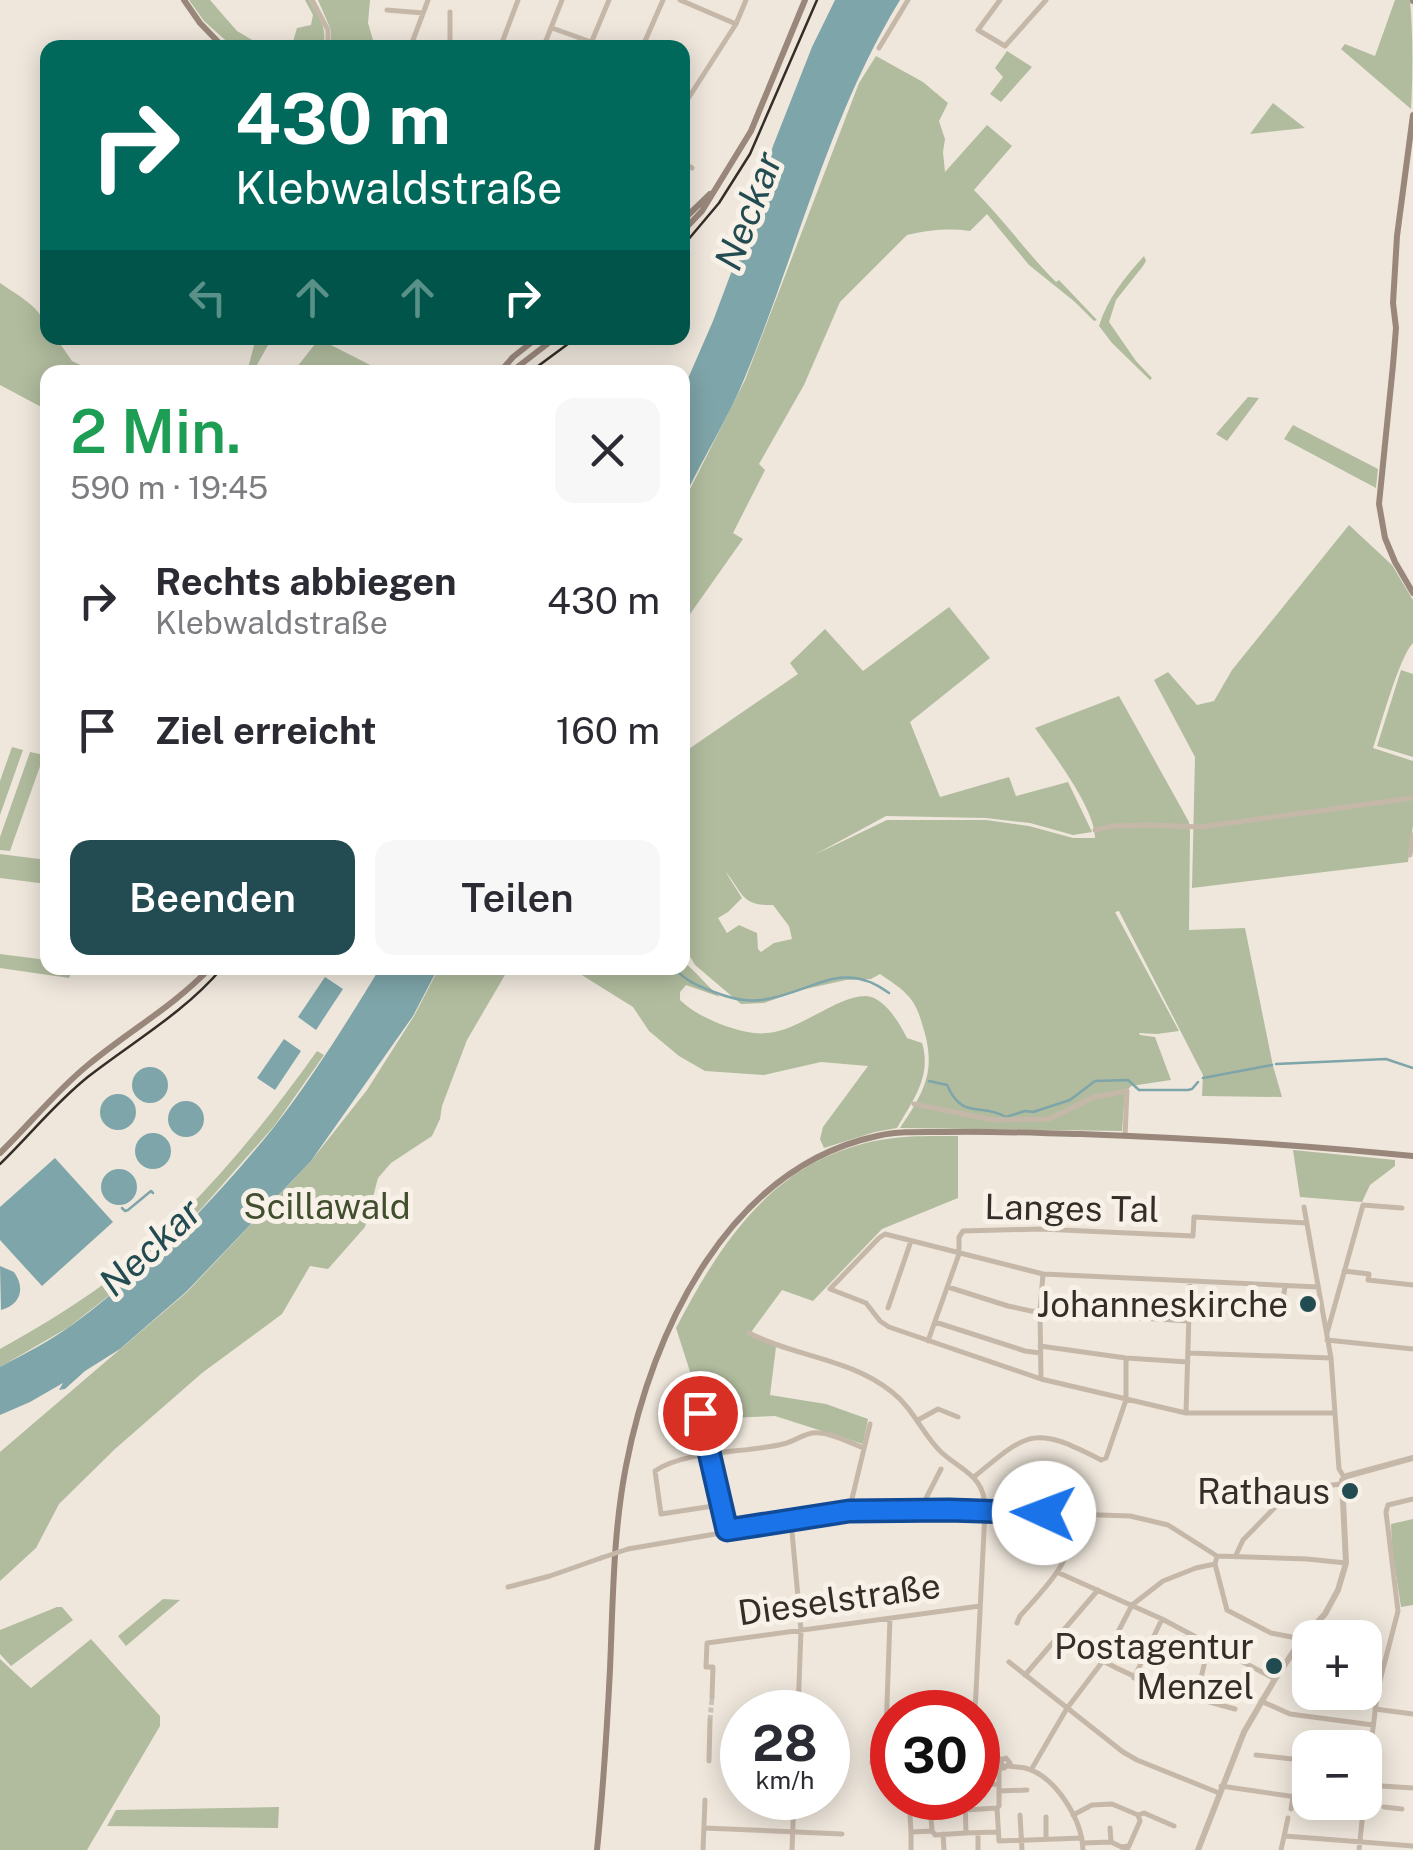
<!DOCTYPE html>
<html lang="de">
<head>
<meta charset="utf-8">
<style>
  :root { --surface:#fff; --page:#f7f7f7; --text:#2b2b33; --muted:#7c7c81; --accent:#224c51 }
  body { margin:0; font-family:"Public Sans",sans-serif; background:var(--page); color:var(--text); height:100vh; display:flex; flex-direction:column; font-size:38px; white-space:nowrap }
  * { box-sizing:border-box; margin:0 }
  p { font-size:32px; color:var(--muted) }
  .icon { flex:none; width:55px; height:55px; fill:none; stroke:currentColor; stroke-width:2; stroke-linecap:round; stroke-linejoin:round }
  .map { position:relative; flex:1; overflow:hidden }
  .drawer { position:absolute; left:40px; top:365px; width:650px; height:610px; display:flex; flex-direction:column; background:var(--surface); border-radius:20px; box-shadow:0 5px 25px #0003 }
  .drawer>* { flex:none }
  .top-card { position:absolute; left:40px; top:40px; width:650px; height:305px; border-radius:20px; box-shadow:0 5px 25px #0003; background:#00695c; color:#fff; overflow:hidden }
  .buttons { position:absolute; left:1292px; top:1620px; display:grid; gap:20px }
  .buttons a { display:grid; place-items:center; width:90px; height:90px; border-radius:20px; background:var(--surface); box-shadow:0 5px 25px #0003; font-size:50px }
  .speed { position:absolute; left:720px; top:1690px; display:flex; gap:20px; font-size:50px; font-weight:700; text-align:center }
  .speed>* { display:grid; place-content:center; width:130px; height:130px; border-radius:50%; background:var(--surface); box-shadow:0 5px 25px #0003; line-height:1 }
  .speed small { font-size:25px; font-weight:400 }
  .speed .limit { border:15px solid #d22; background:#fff; color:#111 }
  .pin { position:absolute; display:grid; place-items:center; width:85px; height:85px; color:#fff; margin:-42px; border:5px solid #fff; border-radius:50%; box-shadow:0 2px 10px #0007 }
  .me { position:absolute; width:110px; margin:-55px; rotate:272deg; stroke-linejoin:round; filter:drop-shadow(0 0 8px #0008) }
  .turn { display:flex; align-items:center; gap:35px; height:210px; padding:0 30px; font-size:45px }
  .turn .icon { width:130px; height:130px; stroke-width:2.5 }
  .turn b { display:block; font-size:70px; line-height:85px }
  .lanes { display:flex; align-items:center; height:95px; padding:0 30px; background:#0003; justify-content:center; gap:50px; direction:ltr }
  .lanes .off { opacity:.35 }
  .round { display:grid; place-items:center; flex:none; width:105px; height:105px; border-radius:20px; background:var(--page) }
  .summary { display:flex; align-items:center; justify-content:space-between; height:170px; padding:0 30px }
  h1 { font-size:60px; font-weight:600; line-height:75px; color:#1e9e55 }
  .primary-button { display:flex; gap:20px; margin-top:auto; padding:20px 30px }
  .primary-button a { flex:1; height:115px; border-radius:20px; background:var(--accent); color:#fff; font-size:40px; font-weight:600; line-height:115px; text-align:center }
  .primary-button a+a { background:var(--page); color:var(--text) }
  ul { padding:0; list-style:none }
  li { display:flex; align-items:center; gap:30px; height:130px; padding:0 30px }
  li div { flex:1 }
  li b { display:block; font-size:38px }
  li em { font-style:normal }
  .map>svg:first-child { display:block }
  .green { fill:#b1bc9e; fill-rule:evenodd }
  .water { fill:#7ea5a9 }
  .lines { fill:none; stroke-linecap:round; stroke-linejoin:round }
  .stream { stroke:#7ea5a9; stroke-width:2.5 }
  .minor-tunnel { stroke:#cac2b8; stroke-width:5; stroke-dasharray:5 2.5; stroke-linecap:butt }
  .minor { stroke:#c6b8a9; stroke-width:5 }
  .tertiary { stroke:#c6b8a9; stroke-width:6 }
  .secondary { stroke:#99877b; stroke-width:6 }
  .tram { stroke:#342d28; stroke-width:2.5 }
  .minor-bridge { stroke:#c6b8a9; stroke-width:5 }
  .route-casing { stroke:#114b97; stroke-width:25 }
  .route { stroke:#1a73e8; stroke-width:18 }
  .poi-dot { fill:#224c51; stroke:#f7f1e8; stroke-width:4 }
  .labels { text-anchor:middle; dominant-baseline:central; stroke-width:10; stroke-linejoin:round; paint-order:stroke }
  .park-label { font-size:35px; fill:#424f2f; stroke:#f7f1e8 }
  .street-label { font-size:35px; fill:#342d28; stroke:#f7f1e8 }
  .poi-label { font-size:35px; fill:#342d28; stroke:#f7f1e8; text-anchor:end }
  .water-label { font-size:38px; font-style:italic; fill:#224c51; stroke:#f7f1e8 }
</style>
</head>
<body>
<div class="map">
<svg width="1413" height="1850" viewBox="0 0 1413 1850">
  <rect width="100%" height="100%" fill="#efe7dc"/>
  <path class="green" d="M 189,0 L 210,0 L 237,31 L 264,47 L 233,47 L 204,21 Z
    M 305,0 L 309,0 C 319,16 328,28 323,47 L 287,48 L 292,45 L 297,28 L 311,25 L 313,15 Z
    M 318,0 L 370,0 L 368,23 L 375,47 L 331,47 L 331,30 Z
    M 1395,0 L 1410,0 C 1413,34 1413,75 1411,109 L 1341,49 L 1345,44 L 1375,56 Z
    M 1007,51 L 1032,67 L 1001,102 L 990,94 L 1003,77 L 995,68 Z
    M 876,56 L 923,82 L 948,103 L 939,121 L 945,139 L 943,152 L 945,172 L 987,125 L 1012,146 L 974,190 C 1003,219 1027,253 1056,282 L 1059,280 L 1097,320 L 1094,321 L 1075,302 L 1029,265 L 987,214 L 970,231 C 949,228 927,230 907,235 L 840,302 L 804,385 L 759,464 L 765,470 L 733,533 L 743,539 L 683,624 L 683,503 L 745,380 L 859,83 Z
    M 1273,103 L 1305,128 L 1250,134 Z
    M 1144,256 L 1146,261 L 1143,266 L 1116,300 L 1109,322 L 1136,361 L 1152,378 L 1150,380 L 1112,343 L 1099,326 C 1107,299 1125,277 1144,256 Z
    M 0,283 C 20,297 48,310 48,338 L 56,338 L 72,361 L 95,372 L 48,372 L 47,410 L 0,385 Z
    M 256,338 L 272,338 L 253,372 L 247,372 Z
    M 319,339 L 384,372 L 293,372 Z
    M 1248,397 L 1259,398 L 1227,441 L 1216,434 Z
    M 1293,425 L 1378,469 L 1376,488 L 1284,439 Z
    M 1349,525 L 1392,565 L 1413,600 L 1413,643 C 1399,657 1381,725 1373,748 L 1413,761 L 1413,825 L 1408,862 L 1192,888 L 1195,757 L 1154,680 L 1168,672 L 1197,705 L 1214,701 L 1232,670 Z
    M 949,607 L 990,658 L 910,722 L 940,797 L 1009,777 L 1016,796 L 1068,782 L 1092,832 L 1073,835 L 1030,823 L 986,818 L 886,816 L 814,855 L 887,820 L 986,820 L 1029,826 L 1073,838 L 1095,838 C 1095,808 1053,754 1035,728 L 1119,696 L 1189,822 L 1190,832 L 1189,930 L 1245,928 L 1273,1066 L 1282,1097 L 1202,1096 L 1203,1075 L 1119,911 L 1115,912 L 1179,1031 L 1157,1034 L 1139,1033 L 1140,1035 L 1155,1037 L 1171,1080 L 1131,1086 L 1125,1093 L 1122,1131 L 900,1128 C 924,1092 937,1071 923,1027 C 920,1017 917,1006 910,998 C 902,988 890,981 880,974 L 871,979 L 846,980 L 801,990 L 764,1003 L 741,1004 L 695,965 L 683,945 L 683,753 L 798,674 L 790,663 L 825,629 L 863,671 ZM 725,871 C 743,892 740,906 773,905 L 789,926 L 792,939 L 774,943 L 761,952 L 758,949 L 757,933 L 739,925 L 727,933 L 718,918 L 728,912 L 742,898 Z
    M 1401,670 L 1413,674 L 1413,757 L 1377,746 Z
    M 12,747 L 23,750 L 0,815 L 0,781 Z
    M 30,752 L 44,755 L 10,851 L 0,850 L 0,837 Z
    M 0,854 L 47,860 L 47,884 L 0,878 Z
    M 0,954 L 47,960 L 48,968 L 73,968 L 69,978 L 0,968 Z
    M 683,962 C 694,969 708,987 720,997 L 686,985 L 680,992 L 680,1000 C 693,1012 704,1017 720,1024 C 761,1039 776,1036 815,1015 C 829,1008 849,996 865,996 C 884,996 900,1024 907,1038 L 922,1043 C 932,1076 913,1100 897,1128 L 875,1132 L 824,1148 L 820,1139 L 823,1127 L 868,1066 L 821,1062 L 764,1075 L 705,1071 L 679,1056 L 649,1031 L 633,1007 L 577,972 L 579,968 L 682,968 Z
    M 439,968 L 509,968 L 467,1040 L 442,1106 L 440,1119 L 432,1136 L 391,1163 L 378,1178 L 365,1227 L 328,1269 L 310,1266 L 282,1314 L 202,1373 L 115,1449 L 59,1504 L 36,1548 L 0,1581 L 0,1452 L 187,1292 L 311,1161 L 367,1090 L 414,1016 Z
    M 317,1051 L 324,1055 L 275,1125 L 202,1208 L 130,1279 L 69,1327 L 0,1367 L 0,1349 C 45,1324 89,1297 129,1265 C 147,1251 163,1233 179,1217 C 231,1165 275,1110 317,1051 Z
    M 958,1136 L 958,1198 L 882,1229 L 813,1301 L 782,1290 L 749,1335 L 776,1347 L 770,1395 L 826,1404 L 868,1419 L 863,1444 L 775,1416 L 703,1419 L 693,1383 L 709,1384 L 693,1381 L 676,1328 C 722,1240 775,1159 880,1140 C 906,1135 933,1136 958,1136 Z
    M 1293,1150 L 1395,1160 L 1395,1166 L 1370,1185 L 1362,1202 L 1300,1197 Z
    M 1413,1519 L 1413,1605 L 1401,1607 L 1392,1549 L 1391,1524 Z
    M 163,1599 L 180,1600 L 126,1646 L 118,1636 Z
    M 57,1607 L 62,1607 L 73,1620 L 11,1666 L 0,1654 L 0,1630 Z
    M 91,1639 L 160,1716 L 160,1726 L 87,1850 L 0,1850 L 0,1659 L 31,1688 Z
    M 279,1807 L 278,1828 L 107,1826 L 116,1810 Z"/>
  <path class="water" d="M 835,0 L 900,0 C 829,116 797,252 745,377 C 728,419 702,459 683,500 L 683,390 L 713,321 L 749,225 L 773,146 L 812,47 Z
    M 380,968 L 438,968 L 413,1016 L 311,1161 L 187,1291 L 120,1349 L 85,1371 L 65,1389 L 59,1390 L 63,1383 L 30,1402 L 0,1415 L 0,1367 C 24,1354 50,1341 72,1325 C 148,1269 215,1200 274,1127 C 313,1077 347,1022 380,968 Z
    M 325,977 L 343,989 L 316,1030 L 298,1017 Z
    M 284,1039 L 301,1051 L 275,1090 L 257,1078 Z
    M132 1085a18 18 0 1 1 36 0a18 18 0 1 1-36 0Z
    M100 1112a18 18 0 1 1 36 0a18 18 0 1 1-36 0Z
    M168 1119a18 18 0 1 1 36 0a18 18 0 1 1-36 0Z
    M135 1151a18 18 0 1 1 36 0a18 18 0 1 1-36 0Z
    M 55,1158 L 113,1222 L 42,1286 L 0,1240 L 0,1207 Z
    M101 1187a18 18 0 1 1 36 0a18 18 0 1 1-36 0Z
    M 0,1266 L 14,1272 C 26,1289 20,1305 1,1310 Z"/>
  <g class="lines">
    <path class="stream" d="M 674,968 C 686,981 698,986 714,992 C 729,998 745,1002 761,1000 C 811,994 841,957 889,993
      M 1276,1064 L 1386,1059 L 1413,1068
      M 1203,1078 L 1272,1065
      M 929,1081 L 947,1085 C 963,1121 980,1102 1006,1117 L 1025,1111 L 1033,1112 L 1070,1100 L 1095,1081 L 1128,1080 L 1139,1090 L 1188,1090 L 1192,1089 L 1198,1082
      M 122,1208 L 125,1211 L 128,1210 L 151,1191 L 153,1193"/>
    <path class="minor-tunnel" d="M 710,1720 L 712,1698"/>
    <path class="minor" d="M 312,0 L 328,30 L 328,48
      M 680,0 L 736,24
      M 1000,0 L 978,30 L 1005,46 L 1046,0
      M 387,10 L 423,13
      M 552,28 L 608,48
      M 393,43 L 407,48
      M 410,48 L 428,0
      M 450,48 L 450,12
      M 500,48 L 518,0
      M 543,48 L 562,0
      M 589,48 L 609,0
      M 642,48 L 663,0
      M 879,48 L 908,0
      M 682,108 L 736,24 L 746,0
      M 682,162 L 692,168
      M 1095,830 L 1113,826 L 1149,825 L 1200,827 L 1413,798
      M 1410,855 L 1413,835
      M 914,1104 L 993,1120 L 1049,1119 L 1094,1097 L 1127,1091 L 1125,1136
      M 1304,1207 L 1331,1358 L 1339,1469 L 1344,1477
      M 1344,1271 L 1369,1274 L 1368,1280 L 1413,1285
      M 948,1287 L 1008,1306 L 1031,1311 L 1188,1321
      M 1318,1287 L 1043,1274 L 885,1234 L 879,1238 L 830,1289 L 866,1303 L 880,1321 L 889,1327 L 1041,1379 L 1186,1413 L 1335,1413
      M 888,1308 L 911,1241
      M 1189,1311 L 1281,1315 L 1285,1286
      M 935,1322 L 1025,1351 L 1040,1353
      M 749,1333 C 795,1357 850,1358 892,1392 C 914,1409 922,1434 941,1452 C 963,1472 986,1476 985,1511 L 975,1712
      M 1327,1333 L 1363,1205 L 1402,1208
      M 1327,1340 L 1413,1349
      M 928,1341 L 959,1254 L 959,1237 L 963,1231 L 1041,1229 L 1193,1236 L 1194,1217 L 1307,1223
      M 1040,1346 L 1126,1358 L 1188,1362
      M 1188,1353 L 1331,1358
      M 1041,1379 L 1040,1311 L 1043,1274
      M 699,1413 L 727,1530
      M 1186,1413 L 1190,1281
      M 918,1420 L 938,1409 L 958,1417
      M 974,1477 C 1030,1430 1035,1426 1101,1460 L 1106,1458 L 1126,1400 L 1126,1358
      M 720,1505 L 661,1514 L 655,1471 C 685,1450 747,1453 783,1444 C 796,1441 806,1431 820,1433 C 834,1434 850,1443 864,1448
      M 920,1510 L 941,1469
      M 849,1511 L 870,1424
      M 791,1521 L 801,1630 L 798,1712
      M 628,1549 L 849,1511 L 949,1510 L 1130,1516 L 1168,1525 L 1217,1556 L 1307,1559 L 1346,1563
      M 1235,1557 L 1243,1540 L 1286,1496 L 1302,1489 L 1341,1484
      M 1215,1564 L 1227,1610 L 1271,1633 L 1302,1639
      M 1059,1573 L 1162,1619 L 1275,1679
      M 508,1587 L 550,1576 L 601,1558
      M 1017,1623 L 1020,1616 C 1052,1580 1070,1565 1077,1515
      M 1103,1661 C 1145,1684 1189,1697 1235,1709
      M 1009,1662 L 1123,1752 L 1137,1760 L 1219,1793
      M 1025,1675 L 1098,1590
      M 1134,1678 L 1162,1619
      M 712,1698 L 713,1667 L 706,1667 L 707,1643 L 980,1606
      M 1196,1699 L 1209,1644
      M 1261,1701 L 1290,1714 L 1373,1725
      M 1068,1707 L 1103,1661 L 1132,1605 L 1163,1581 L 1196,1568 L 1215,1564 L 1217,1556
      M 1375,1709 L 1413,1714
      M 1256,1755 L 1310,1761
      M 978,1758 L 1002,1759
      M 1006,1758 L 1010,1763 L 1004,1768 L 1000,1761 Z
      M 709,1761 L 710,1720
      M 883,1763 L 872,1763 L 873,1755 L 884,1746
      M 1002,1766 L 999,1771 L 999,1806 L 997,1808 L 999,1841 L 1082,1838
      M 1009,1766 C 1014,1767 1020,1767 1025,1768 C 1056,1776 1082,1820 1083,1850
      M 1031,1770 L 1066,1710
      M 978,1785 L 999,1784
      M 1366,1785 L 1413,1788
      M 1221,1786 L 1310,1799
      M 884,1790 L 890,1618
      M 999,1791 L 1027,1790
      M 1365,1793 L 1378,1688 L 1398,1611 L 1386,1512 L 1388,1505 L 1413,1499
      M 909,1798 L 911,1832 L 932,1831 L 935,1835 L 966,1833
      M 965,1798 L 966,1833 L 997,1832
      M 1337,1802 L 1364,1806
      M 930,1805 L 932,1831
      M 1384,1807 L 1402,1809
      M 1291,1809 L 1293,1797
      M 965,1810 L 997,1808
      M 1020,1815 L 1022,1850
      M 1073,1815 L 1092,1805 L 1112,1804 L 1138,1815 L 1144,1813 L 1174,1826
      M 1046,1817 L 1046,1839
      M 704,1828 L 842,1834
      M 1110,1828 L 1111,1842
      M 911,1833 L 911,1850
      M 978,1833 L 978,1850
      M 943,1834 L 944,1850
      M 1285,1836 L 1413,1846
      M 1083,1843 L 1111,1842 L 1128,1850
      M 1121,1847 L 1129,1846 L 1140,1821 L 1138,1815
      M 703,1850 L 705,1800
      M 792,1850 L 794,1798
      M 1281,1850 L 1288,1818
      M 1359,1850 L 1364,1802"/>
    <path class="tertiary" d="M 1198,1850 L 1244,1732 L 1275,1679 L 1302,1639 L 1325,1614 L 1338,1590 L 1346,1563 L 1342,1480 L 1347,1476 L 1413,1458"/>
    <path class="secondary" d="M 184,0 L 200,23 L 224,48
      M 1413,0 L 1413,1
      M 1413,115 L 1397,236 L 1393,303 L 1396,328 L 1393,365 L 1379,504 L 1385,538 L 1395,562 L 1413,593
      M 682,221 L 710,194
      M 682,232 L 702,211 L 751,131 L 805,0
      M 500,372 L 513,357 L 537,338
      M 511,372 L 555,338
      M 0,1153 C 30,1124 56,1091 88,1065 C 129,1031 174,1006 210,968
      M 597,1850 C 603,1790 607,1729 610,1669 C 613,1601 613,1533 626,1466 C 652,1330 729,1168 877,1136 C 899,1131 922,1132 945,1132 C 990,1131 1036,1133 1081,1134 C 1192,1138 1303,1145 1413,1156"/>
    <path class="tram" d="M 682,247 L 719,203 L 750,154 L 817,0
      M 530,372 L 576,338
      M 0,1164 C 30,1135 56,1102 89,1076 C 134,1041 185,1012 222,968"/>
    <path class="minor-bridge" d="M 601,1558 L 628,1549"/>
  </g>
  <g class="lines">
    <defs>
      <path id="route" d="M 700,1413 L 727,1530 L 849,1511 L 949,1510 L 1044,1513"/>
    </defs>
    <use href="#route" class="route-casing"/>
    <use href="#route" class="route"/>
  </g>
  <g class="poi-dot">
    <circle cx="1308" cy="1304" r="10"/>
    <circle cx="1350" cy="1491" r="10"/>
    <circle cx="1274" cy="1666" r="10"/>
  </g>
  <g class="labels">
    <g class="park-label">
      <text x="327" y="1206">Scillawald</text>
    </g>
    <g class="street-label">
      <text transform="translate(1072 1208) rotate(1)">Langes Tal</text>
      <text transform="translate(839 1599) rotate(-8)">Dieselstraße</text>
    </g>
    <g class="poi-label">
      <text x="1288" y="1304">Johanneskirche</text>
      <text x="1330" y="1491">Rathaus</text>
      <text x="1254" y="1646">Postagentur<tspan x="1254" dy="40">Menzel</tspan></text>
    </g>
    <g class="water-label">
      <text transform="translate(748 211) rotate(-69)">Neckar</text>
      <text transform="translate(150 1247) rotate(-43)">Neckar</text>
    </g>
  </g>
</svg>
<div class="buttons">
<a>+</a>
<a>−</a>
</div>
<div class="speed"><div>28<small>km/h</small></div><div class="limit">30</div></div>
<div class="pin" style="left:700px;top:1413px;background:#d93025"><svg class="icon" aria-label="arrive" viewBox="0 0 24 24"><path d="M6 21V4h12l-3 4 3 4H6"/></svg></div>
<svg class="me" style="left:1044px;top:1513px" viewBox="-20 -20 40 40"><circle r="19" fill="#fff"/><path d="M0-13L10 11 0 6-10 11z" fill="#1a73e8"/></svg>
<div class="top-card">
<div class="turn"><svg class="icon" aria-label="right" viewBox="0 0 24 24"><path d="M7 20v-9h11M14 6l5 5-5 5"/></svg><div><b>430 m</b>Klebwaldstraße</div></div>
<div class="lanes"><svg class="icon off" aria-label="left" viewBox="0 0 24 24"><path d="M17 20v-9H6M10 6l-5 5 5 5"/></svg><svg class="icon off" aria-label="ahead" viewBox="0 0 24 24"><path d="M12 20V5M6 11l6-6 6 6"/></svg><svg class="icon off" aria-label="ahead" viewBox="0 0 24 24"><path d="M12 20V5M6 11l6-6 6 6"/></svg><svg class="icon" aria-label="right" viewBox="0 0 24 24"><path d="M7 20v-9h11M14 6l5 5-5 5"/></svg></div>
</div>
<section class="drawer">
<div class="summary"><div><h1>2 Min.</h1><p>590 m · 19:45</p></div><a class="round"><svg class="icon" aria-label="close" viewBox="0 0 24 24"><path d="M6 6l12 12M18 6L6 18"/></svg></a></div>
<ul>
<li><svg class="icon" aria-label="right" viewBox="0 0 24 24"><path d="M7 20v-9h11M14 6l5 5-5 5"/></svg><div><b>Rechts abbiegen</b><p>Klebwaldstraße</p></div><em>430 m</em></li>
<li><svg class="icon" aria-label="arrive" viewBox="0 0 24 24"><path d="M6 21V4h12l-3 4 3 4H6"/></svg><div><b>Ziel erreicht</b></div><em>160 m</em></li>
</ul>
<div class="primary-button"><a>Beenden</a><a>Teilen</a></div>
</section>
</div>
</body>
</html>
